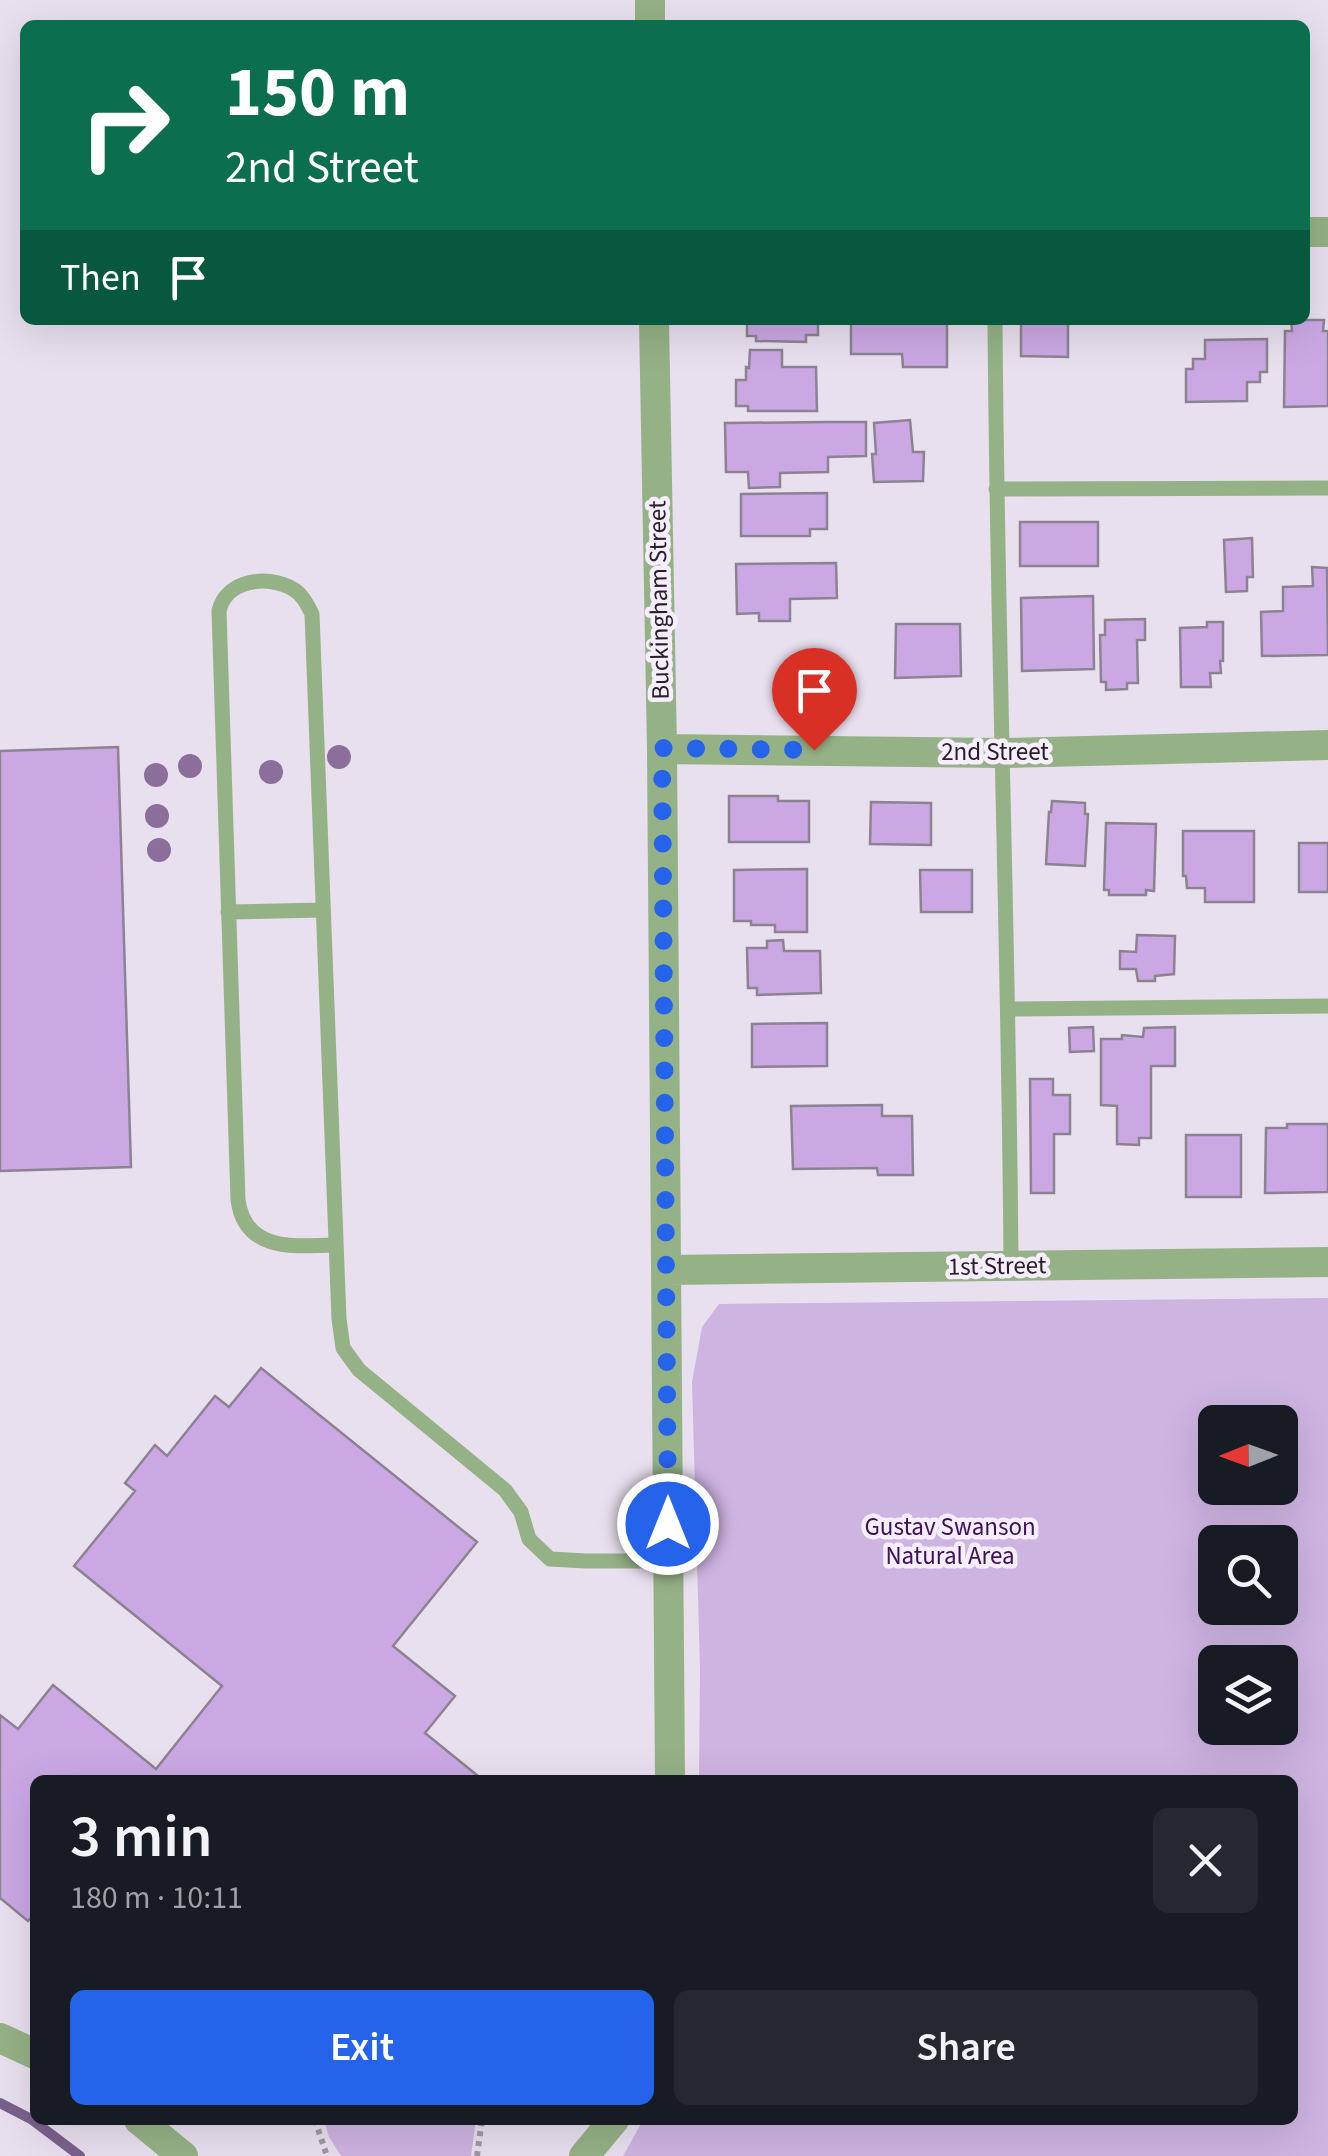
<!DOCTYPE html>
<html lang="en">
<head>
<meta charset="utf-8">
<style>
  :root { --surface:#171b24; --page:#242831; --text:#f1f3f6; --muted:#9ea1a6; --accent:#2563eb }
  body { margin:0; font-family:"Source Sans 3",sans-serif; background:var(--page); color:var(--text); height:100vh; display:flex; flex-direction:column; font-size:38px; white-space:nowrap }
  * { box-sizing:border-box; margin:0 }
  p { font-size:32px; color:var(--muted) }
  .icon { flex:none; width:55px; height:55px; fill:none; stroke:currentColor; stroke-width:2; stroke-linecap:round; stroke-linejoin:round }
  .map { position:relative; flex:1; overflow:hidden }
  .panel { position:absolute; left:30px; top:1775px; width:1268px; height:350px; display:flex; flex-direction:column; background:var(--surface); border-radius:15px; box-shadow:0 10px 40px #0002 }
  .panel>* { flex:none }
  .guide { position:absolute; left:20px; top:20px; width:1290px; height:305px; border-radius:15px; box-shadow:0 10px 40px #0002; background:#0b6e4f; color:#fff; overflow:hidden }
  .needle { width:65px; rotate:269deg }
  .tools { position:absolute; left:1198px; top:1405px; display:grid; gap:20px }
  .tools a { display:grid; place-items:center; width:100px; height:100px; border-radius:15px; background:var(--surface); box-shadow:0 10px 40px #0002; font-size:50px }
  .pin { position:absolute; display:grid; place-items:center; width:85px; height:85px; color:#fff; margin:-102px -42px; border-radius:50% 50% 50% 0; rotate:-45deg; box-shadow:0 0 10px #0007 }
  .pin .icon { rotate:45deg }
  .me { position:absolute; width:110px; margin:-55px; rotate:0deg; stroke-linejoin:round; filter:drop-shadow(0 0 8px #0008) }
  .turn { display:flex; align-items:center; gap:35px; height:210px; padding:0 40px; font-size:45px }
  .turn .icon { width:130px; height:130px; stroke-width:2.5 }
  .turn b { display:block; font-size:70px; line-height:85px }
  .then { display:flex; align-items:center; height:95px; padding:0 40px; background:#0003; gap:20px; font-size:38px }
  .round { display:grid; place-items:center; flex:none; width:105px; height:105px; border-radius:15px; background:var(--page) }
  .overview { display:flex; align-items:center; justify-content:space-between; height:170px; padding:0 40px }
  h1 { font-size:60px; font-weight:600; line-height:75px }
  .action { display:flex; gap:20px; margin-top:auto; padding:20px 40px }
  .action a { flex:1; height:115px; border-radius:15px; background:var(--accent); color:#fff; font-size:40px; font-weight:600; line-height:115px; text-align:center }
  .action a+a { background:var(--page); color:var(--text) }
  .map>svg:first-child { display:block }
  .green { fill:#ceb4e1; fill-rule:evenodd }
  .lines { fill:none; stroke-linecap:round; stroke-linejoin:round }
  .stream { stroke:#7a618b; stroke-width:10 }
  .building { fill:#cba8e4; stroke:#8b8391; stroke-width:2.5 }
  .path { stroke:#a099a5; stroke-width:6; stroke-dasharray:5 5; stroke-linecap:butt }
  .service { stroke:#95b186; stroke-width:15 }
  .minor { stroke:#95b186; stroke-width:30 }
  .tree { fill:#8c6e9b }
  .route { stroke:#2563eb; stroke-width:18; stroke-dasharray:0 32.4 }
  .labels { text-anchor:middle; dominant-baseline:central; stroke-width:9; stroke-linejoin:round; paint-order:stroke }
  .street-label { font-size:25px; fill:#262228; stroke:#f6edfd }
  .park-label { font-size:25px; fill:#3f1157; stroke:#f6edfd }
</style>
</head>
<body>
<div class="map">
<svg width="1328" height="2156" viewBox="0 0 1328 2156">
  <rect width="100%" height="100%" fill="#e9e0ef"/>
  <path class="green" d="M 1328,1298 L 1328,2156 L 623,2156 L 643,2120 L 1292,2120 L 1292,1780 L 699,1780 L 700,1669 L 692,1382 L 702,1327 L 719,1304 ZM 1215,1422 L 1280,1422 L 1280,1488 L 1215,1488 ZM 1215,1542 L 1280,1542 L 1280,1608 L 1215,1608 ZM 1215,1662 L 1280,1662 L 1280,1728 L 1215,1728 Z
    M 324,2120 L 476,2120 L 471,2156 L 341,2156 L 329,2137 Z"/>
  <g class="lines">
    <path class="stream" d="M 0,2103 L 31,2119 L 80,2156"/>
  </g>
  <path class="building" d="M 747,320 L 818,320 L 818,335 L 806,335 L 806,342 L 756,341 L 756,336 L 747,336 Z
    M 851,320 L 947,320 L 947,367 L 903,367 L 902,354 L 851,354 Z
    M 1021,320 L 1068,320 L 1068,357 L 1021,356 Z
    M 1291,320 L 1324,320 L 1323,331 L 1328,331 L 1328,406 L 1284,407 L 1285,331 L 1292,331 Z
    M 1267,339 L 1267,372 L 1260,372 L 1260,382 L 1247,382 L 1247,401 L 1186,402 L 1186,369 L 1193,369 L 1193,359 L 1205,359 L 1205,340 Z
    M 750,350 L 782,350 L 782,367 L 816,367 L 817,411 L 748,411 L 748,406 L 736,406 L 736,380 L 746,380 L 746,367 L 749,368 Z
    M 910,420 L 913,452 L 924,452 L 923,481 L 874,482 L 872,454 L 876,454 L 874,423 Z
    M 828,422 L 866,422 L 866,456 L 828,457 L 828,472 L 780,473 L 780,487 L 749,488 L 748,472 L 726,472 L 725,423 Z
    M 827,493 L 827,529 L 810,529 L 810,536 L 741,536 L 741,494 Z
    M 1020,522 L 1098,522 L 1098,566 L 1020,566 Z
    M 1252,538 L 1253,577 L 1247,577 L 1247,591 L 1226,592 L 1224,540 Z
    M 836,563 L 837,598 L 790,599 L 790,621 L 759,621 L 759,613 L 737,614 L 736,564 Z
    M 1312,567 L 1327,568 L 1328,655 L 1262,656 L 1261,612 L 1283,611 L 1283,587 L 1313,586 Z
    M 1093,596 L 1094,669 L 1022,671 L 1021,598 Z
    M 1145,619 L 1145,640 L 1137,640 L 1138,683 L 1127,683 L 1127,689 L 1106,690 L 1106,682 L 1101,682 L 1100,635 L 1105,635 L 1105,620 Z
    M 1207,622 L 1223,622 L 1223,661 L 1220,661 L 1221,673 L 1210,673 L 1211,687 L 1181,687 L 1180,628 L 1207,627 Z
    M 896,624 L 960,624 L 961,676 L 895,678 Z
    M 118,747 L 131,1167 L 0,1171 L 0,751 Z
    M 729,796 L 778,796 L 778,801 L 809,801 L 809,842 L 729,842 Z
    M 1052,801 L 1085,803 L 1085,814 L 1088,814 L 1085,866 L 1046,864 L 1049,812 L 1051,812 Z
    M 871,802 L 931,803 L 931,845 L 870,844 Z
    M 1106,823 L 1156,824 L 1154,891 L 1146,890 L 1146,895 L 1109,895 L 1109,890 L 1104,890 Z
    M 1183,831 L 1254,831 L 1254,902 L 1205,902 L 1205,888 L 1187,888 L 1186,876 L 1183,876 Z
    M 1299,843 L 1328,843 L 1328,892 L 1299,892 Z
    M 807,869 L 807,932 L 775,932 L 775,925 L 751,925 L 751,921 L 734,921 L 734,870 Z
    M 920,870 L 972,870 L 972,912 L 921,912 Z
    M 1137,935 L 1175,936 L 1174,974 L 1155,976 L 1155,981 L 1138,981 L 1136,969 L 1120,969 L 1120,951 L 1136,952 Z
    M 783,940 L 784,951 L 820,951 L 821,993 L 757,995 L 757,988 L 748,988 L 747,948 L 767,948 L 767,941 Z
    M 827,1023 L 827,1066 L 752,1067 L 752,1024 Z
    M 1093,1027 L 1094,1051 L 1070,1052 L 1069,1028 Z
    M 1175,1027 L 1175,1066 L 1151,1066 L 1151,1138 L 1139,1138 L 1139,1145 L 1117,1144 L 1117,1106 L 1101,1105 L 1101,1039 L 1122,1039 L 1122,1035 L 1143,1037 L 1144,1028 Z
    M 1030,1079 L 1053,1079 L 1053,1095 L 1070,1095 L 1070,1134 L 1054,1134 L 1054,1193 L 1031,1193 Z
    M 882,1105 L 882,1116 L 912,1116 L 913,1175 L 878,1175 L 877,1168 L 793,1169 L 791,1106 Z
    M 1287,1124 L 1328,1124 L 1328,1192 L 1265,1193 L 1266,1128 L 1287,1128 Z
    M 1186,1135 L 1241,1135 L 1241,1197 L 1186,1197 Z
    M 261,1368 L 477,1542 L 393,1646 L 455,1696 L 425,1733 L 483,1780 L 35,1780 L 35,1913 L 28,1921 L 0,1898 L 0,1715 L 18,1729 L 53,1685 L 156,1769 L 222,1686 L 74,1566 L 135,1491 L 125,1483 L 155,1445 L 167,1456 L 215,1396 L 229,1407 Z"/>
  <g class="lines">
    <path class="path" d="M 315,2120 L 327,2156
      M 477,2156 L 482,2120"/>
    <path class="service" d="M 995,320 C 997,635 1009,950 1011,1266
      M 996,489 L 1328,488
      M 228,912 L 322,910
      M 1009,1009 L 1328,1006
      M 336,1245 C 296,1246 245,1253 238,1200 L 219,611 C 226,580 267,574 293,589 C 302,594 307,604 312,614 L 339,1319 L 343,1348 L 359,1370 L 505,1490 L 521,1512 L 529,1539 L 550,1559 L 586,1561 L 668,1561"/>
    <path class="minor" d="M 650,0 L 650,25
      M 1305,232 L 1328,232
      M 654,320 L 662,749 L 670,1780
      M 662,749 L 1003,753 L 1328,745
      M 667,1270 L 1328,1262
      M 0,2038 L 35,2054
      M 139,2120 L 183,2156
      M 584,2156 L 614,2120"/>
  </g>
  <g class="tree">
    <circle cx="339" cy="757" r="12"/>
    <circle cx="190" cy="766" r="12"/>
    <circle cx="271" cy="772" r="12"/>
    <circle cx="156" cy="775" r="12"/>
    <circle cx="157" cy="816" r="12"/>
    <circle cx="159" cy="850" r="12"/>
  </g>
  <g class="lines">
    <path class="route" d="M 668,1524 L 662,748 L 814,750"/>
  </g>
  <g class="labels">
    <g class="street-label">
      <text transform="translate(659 600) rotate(-91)">Buckingham Street</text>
      <text x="995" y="752">2nd Street</text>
      <text transform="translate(997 1266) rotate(-1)">1st Street</text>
    </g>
    <g class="park-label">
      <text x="950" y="1527">Gustav Swanson<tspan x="950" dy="29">Natural Area</tspan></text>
    </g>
  </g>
</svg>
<div class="tools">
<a><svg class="needle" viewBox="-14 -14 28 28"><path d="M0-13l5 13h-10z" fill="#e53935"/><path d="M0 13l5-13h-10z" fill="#9ea1a6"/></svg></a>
<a><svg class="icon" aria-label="search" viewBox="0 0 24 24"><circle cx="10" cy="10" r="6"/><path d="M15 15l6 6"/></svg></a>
<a><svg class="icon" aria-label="layers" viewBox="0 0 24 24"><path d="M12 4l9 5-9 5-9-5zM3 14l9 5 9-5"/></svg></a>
</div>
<div class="pin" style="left:814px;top:750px;background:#d93025"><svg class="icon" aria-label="arrive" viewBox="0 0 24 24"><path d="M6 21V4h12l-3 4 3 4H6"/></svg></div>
<svg class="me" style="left:668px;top:1524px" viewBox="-20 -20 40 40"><circle r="17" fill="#2563eb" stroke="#fff" stroke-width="3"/><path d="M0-11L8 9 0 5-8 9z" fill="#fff"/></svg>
<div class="guide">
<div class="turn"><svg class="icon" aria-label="right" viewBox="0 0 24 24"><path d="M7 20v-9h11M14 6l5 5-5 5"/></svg><div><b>150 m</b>2nd Street</div></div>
<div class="then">Then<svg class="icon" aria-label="arrive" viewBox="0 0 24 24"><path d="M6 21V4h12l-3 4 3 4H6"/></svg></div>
</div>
<section class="panel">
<div class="overview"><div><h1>3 min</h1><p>180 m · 10:11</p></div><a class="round"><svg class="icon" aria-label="close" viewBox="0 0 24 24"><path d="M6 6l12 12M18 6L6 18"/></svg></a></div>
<div class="action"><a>Exit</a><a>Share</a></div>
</section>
</div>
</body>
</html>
